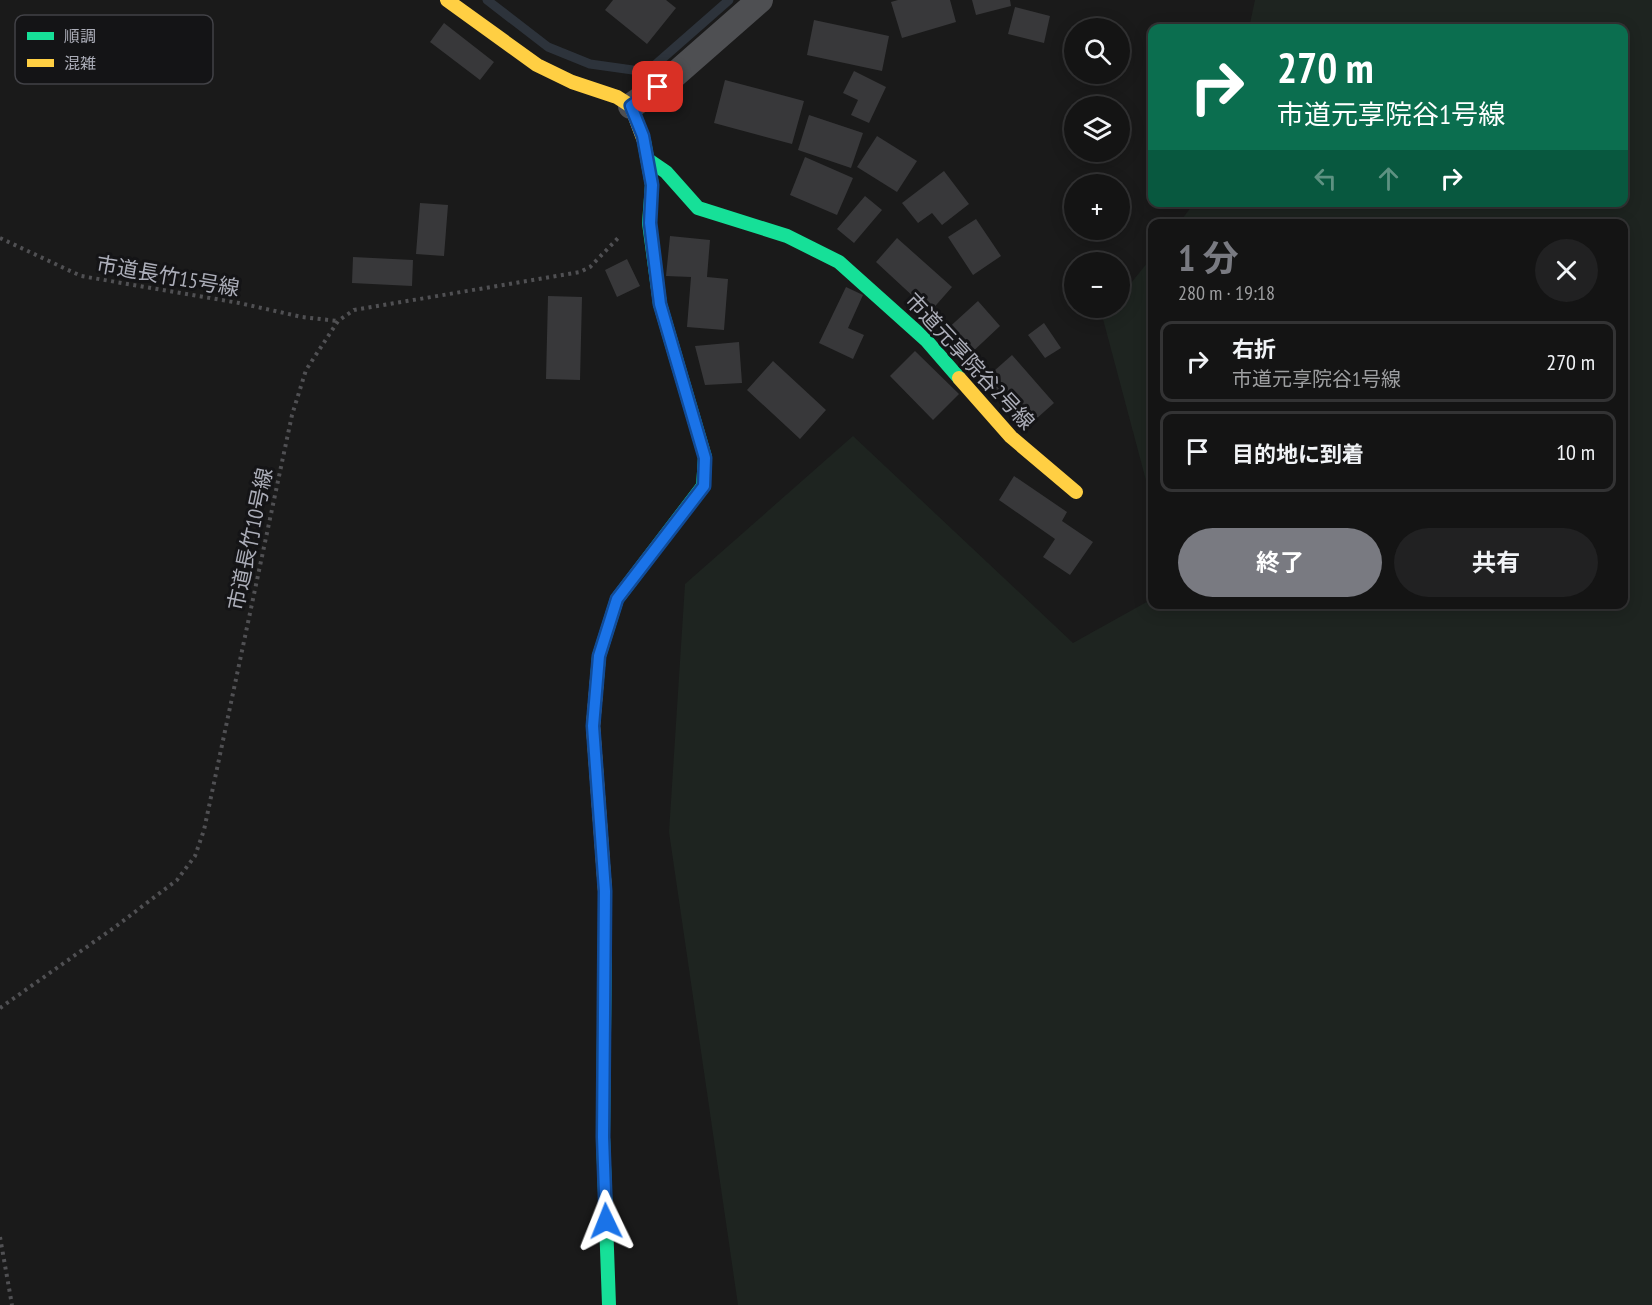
<!DOCTYPE html>
<html lang="ja">
<head>
<meta charset="utf-8">
<style>
  :root { --surface:#141414; --page:#212122; --text:#f1f3f6; --muted:#9d9ea0; --line:#333334; --accent:#797a81 }
  body { margin:0; font-family:"PT Sans Narrow","Noto Sans JP",sans-serif; background:var(--page); color:var(--text); height:100vh; display:flex; flex-direction:column; font-size:22px; white-space:nowrap }
  * { box-sizing:border-box; margin:0 }
  p { font-size:20px; color:var(--muted) }
  .icon { flex:none; width:33px; height:33px; fill:none; stroke:currentColor; stroke-width:2; stroke-linecap:round; stroke-linejoin:round }
  .map { position:relative; flex:1; overflow:hidden }
  .panel { position:absolute; left:1148px; top:219px; width:480px; height:390px; display:flex; flex-direction:column; background:var(--surface); border-radius:12px; box-shadow:0 3px 15px #0003,0 0 0 2px var(--line) }
  .panel>* { flex:none }
  .banner { position:absolute; left:1148px; top:24px; width:480px; height:183px; border-radius:12px; box-shadow:0 3px 15px #0003,0 0 0 2px var(--line); background:#0b6e4f; color:#fff; overflow:hidden }
  .fabs { position:absolute; left:1064px; top:18px; display:grid; gap:12px }
  .fabs a { display:grid; place-items:center; width:66px; height:66px; border-radius:50%; background:var(--surface); box-shadow:0 3px 15px #0003,0 0 0 2px var(--line); font-size:30px }
  .pin { position:absolute; display:grid; place-items:center; width:51px; height:51px; color:#fff; margin:-26px; border-radius:12px; box-shadow:0 3px 9px #0006 }
  .me { position:absolute; width:66px; margin:-33px; rotate:358deg; stroke-linejoin:round; filter:drop-shadow(0 0 4px #0008) }
  .turn { display:flex; align-items:center; gap:21px; height:126px; padding:0 30px; font-size:27px }
  .turn .icon { width:78px; height:78px; stroke-width:2.5 }
  .turn b { display:block; font-size:42px; line-height:51px }
  .lanes { display:flex; align-items:center; height:57px; padding:0 30px; background:#0003; justify-content:center; gap:30px; direction:ltr }
  .lanes .off { opacity:.35 }
  .round { display:grid; place-items:center; flex:none; width:63px; height:63px; border-radius:32px; background:var(--page) }
  .summary { display:flex; align-items:center; justify-content:space-between; height:102px; padding:0 30px }
  h1 { font-size:36px; font-weight:700; line-height:45px; color:var(--accent) }
  .action { display:flex; gap:12px; margin-top:auto; padding:12px 30px }
  .action a { flex:1; height:69px; border-radius:36px; background:var(--accent); color:#fff; font-size:24px; font-weight:700; line-height:69px; text-align:center }
  .action a+a { background:var(--page); color:var(--text) }
  ul { padding:0; list-style:none }
  li { display:flex; align-items:center; gap:18px; height:81px; margin:0 12px 9px; padding:0 18px; border:3px solid var(--line); border-radius:12px }
  li div { flex:1 }
  li b { display:block; font-size:22px }
  li em { font-style:normal }
  .map>svg:first-child { display:block }
  .green { fill:#1e2420 }
  .lines { fill:none; stroke-linecap:round; stroke-linejoin:round }
  .stream { stroke:#2d333b; stroke-width:9 }
  .building { fill:#38383a }
  .path { stroke:#505053; stroke-width:4; stroke-dasharray:3 4.5; stroke-linecap:butt }
  .street { stroke:#4e4f52; stroke-width:26 }
  .fast { stroke:#16e098; stroke-width:14 }
  .slow { stroke:#ffcf43; stroke-width:14 }
  .route-casing { stroke:#114b97; stroke-width:15 }
  .route { stroke:#1a73e8; stroke-width:10 }
  .labels { text-anchor:middle; dominant-baseline:central; stroke-width:6; stroke-linejoin:round; paint-order:stroke }
  .street-label { font-size:21px; fill:#acaeb9; stroke:#141416 }
  .key { fill:#141416; stroke:#424247; stroke-width:1.5 }
  .key-label { font-size:16px; fill:#acaeb9 }
</style>
</head>
<body>
<div class="map">
<svg width="1652" height="1305" viewBox="0 0 1652 1305">
  <rect width="100%" height="100%" fill="#1a1a1a"/>
  <path class="green" d="M 1255,0 L 1652,0 L 1652,1305 L 738,1305 L 669,832 L 685,584 L 853,436 L 1073,643 L 1152,599 L 1152,604 L 1623,604 L 1623,224 L 1179,223 L 1195,202 L 1623,202 L 1623,28 L 1249,28 Z
    M 1152,257 L 1152,503 L 1103,319 L 1112,308 L 1119,308 L 1119,298 Z"/>
  <g class="lines">
    <path class="stream" d="M 487,0 L 548,47 L 590,64 L 647,72 L 729,0"/>
  </g>
  <path class="building" d="M 613,0 L 666,0 L 676,8 L 647,44 L 605,10 Z
    M 898,0 L 950,0 L 956,22 L 902,38 L 891,2 Z
    M 972,0 L 1010,0 L 1011,6 L 976,15 Z
    M 1015,7 L 1050,16 L 1044,43 L 1008,34 Z
    M 814,20 L 889,36 L 882,71 L 807,55 Z
    M 444,23 L 494,62 L 480,80 L 430,42 Z
    M 854,71 L 886,87 L 869,123 L 851,115 L 858,100 L 843,93 Z
    M 725,80 L 804,101 L 792,144 L 714,123 Z
    M 809,115 L 863,133 L 851,168 L 798,150 Z
    M 877,136 L 917,161 L 897,192 L 857,167 Z
    M 805,157 L 853,178 L 837,215 L 790,195 Z
    M 944,171 L 969,204 L 942,225 L 932,213 L 918,223 L 902,203 Z
    M 865,196 L 882,210 L 854,243 L 837,229 Z
    M 420,203 L 448,205 L 444,256 L 416,254 Z
    M 976,219 L 1001,256 L 973,275 L 948,237 Z
    M 670,236 L 710,240 L 707,277 L 728,279 L 724,330 L 687,327 L 691,277 L 666,276 Z
    M 897,238 L 952,287 L 930,312 L 876,262 Z
    M 353,257 L 413,260 L 412,286 L 352,283 Z
    M 627,259 L 640,286 L 617,297 L 605,270 Z
    M 846,287 L 863,295 L 848,328 L 864,335 L 853,359 L 819,343 Z
    M 548,296 L 582,297 L 580,380 L 546,379 Z
    M 978,301 L 1000,326 L 967,357 L 944,332 Z
    M 1044,323 L 1061,348 L 1045,358 L 1028,335 Z
    M 739,342 L 742,383 L 705,385 L 695,346 Z
    M 915,351 L 959,394 L 933,420 L 890,376 Z
    M 1012,355 L 1054,403 L 1027,427 L 985,379 Z
    M 773,361 L 826,410 L 800,439 L 747,390 Z
    M 1014,476 L 1067,512 L 1062,521 L 1093,542 L 1070,575 L 1043,557 L 1055,539 L 999,500 Z"/>
  <g class="lines">
    <path class="path" d="M 0,238 L 81,276 L 239,303 L 302,317 L 338,321
      M 0,1008 L 115,927 L 177,880 L 195,856 L 204,830 L 292,415 L 306,370 L 338,321 L 354,310 L 580,272 L 590,267 L 620,236
      M 0,1237 L 12,1305"/>
    <path class="street" d="M 631,106 L 671,78 L 760,0"/>
    <path class="fast" d="M 647,159 L 666,172 L 698,208 L 787,236 L 839,262 L 926,340 L 959,378
      M 597,679 L 599,656 L 617,599 L 703,486 L 705,457 L 660,304 L 649,223 L 652,185 L 644,141
      M 605,931 L 603,1137 L 609,1305"/>
    <path class="slow" d="M 447,0 L 537,65 L 572,82 L 617,97 L 631,106 L 644,141
      M 959,378 L 1011,437 L 1076,492
      M 597,679 L 593,726 L 605,891 L 605,931"/>
  </g>
  <g class="lines">
    <defs>
      <path id="route" d="M 606,1221 L 603,1137 L 605,891 L 593,726 L 599,656 L 617,599 L 704,486 L 705,458 L 660,304 L 650,223 L 652,185 L 643,136 L 631,106 L 658,87"/>
    </defs>
    <use href="#route" class="route-casing"/>
    <use href="#route" class="route"/>
  </g>
  <g class="labels">
    <g class="street-label">
      <text transform="translate(168 276) rotate(10)">市道長竹15号線</text>
      <text transform="translate(970 361) rotate(47)">市道元享院谷2号線</text>
      <text transform="translate(250 539) rotate(-78)">市道長竹10号線</text>
    </g>
  </g>
  <rect x="15" y="15" width="198" height="69" rx="9" class="key"/>
  <rect x="27" y="32" width="27" height="8" fill="#16e098"/>
  <rect x="27" y="59" width="27" height="8" fill="#ffcf43"/>
  <g class="key-label">
    <text x="64" y="42">順調</text>
    <text x="64" y="69">混雑</text>
  </g>
</svg>
<div class="fabs">
<a><svg class="icon" aria-label="search" viewBox="0 0 24 24"><circle cx="10" cy="10" r="6"/><path d="M15 15l6 6"/></svg></a>
<a><svg class="icon" aria-label="layers" viewBox="0 0 24 24"><path d="M12 4l9 5-9 5-9-5zM3 14l9 5 9-5"/></svg></a>
<a>+</a>
<a>−</a>
</div>
<div class="pin" style="left:658px;top:87px;background:#d93025"><svg class="icon" aria-label="arrive" viewBox="0 0 24 24"><path d="M6 21V4h12l-3 4 3 4H6"/></svg></div>
<svg class="me" style="left:606px;top:1221px" viewBox="-20 -20 40 40"><path d="M0-17L14 15 0 8-14 15z" fill="#1a73e8" stroke="#fff" stroke-width="4"/></svg>
<div class="banner">
<div class="turn"><svg class="icon" aria-label="right" viewBox="0 0 24 24"><path d="M7 20v-9h11M14 6l5 5-5 5"/></svg><div><b>270 m</b>市道元享院谷1号線</div></div>
<div class="lanes"><svg class="icon off" aria-label="left" viewBox="0 0 24 24"><path d="M17 20v-9H6M10 6l-5 5 5 5"/></svg><svg class="icon off" aria-label="ahead" viewBox="0 0 24 24"><path d="M12 20V5M6 11l6-6 6 6"/></svg><svg class="icon" aria-label="right" viewBox="0 0 24 24"><path d="M7 20v-9h11M14 6l5 5-5 5"/></svg></div>
</div>
<section class="panel">
<div class="summary"><div><h1>1 分</h1><p>280 m · 19:18</p></div><a class="round"><svg class="icon" aria-label="close" viewBox="0 0 24 24"><path d="M6 6l12 12M18 6L6 18"/></svg></a></div>
<ul>
<li><svg class="icon" aria-label="right" viewBox="0 0 24 24"><path d="M7 20v-9h11M14 6l5 5-5 5"/></svg><div><b>右折</b><p>市道元享院谷1号線</p></div><em>270 m</em></li>
<li><svg class="icon" aria-label="arrive" viewBox="0 0 24 24"><path d="M6 21V4h12l-3 4 3 4H6"/></svg><div><b>目的地に到着</b></div><em>10 m</em></li>
</ul>
<div class="action"><a>終了</a><a>共有</a></div>
</section>
</div>
</body>
</html>
